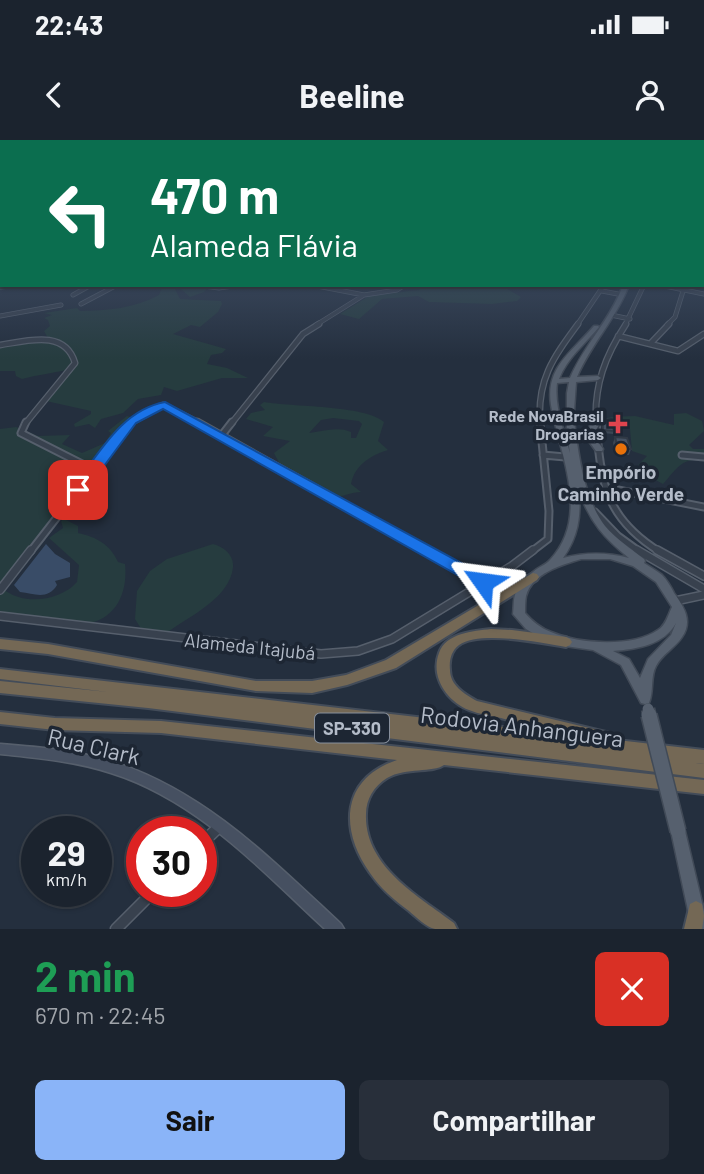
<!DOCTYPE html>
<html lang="pt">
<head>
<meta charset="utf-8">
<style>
  :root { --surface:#1b232e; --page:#282f3a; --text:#f1f3f6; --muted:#a0a4aa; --line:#39404a; --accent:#8ab4f8 }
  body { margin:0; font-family:Barlow,sans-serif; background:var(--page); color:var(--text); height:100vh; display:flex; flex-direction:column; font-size:26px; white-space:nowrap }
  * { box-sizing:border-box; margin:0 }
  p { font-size:23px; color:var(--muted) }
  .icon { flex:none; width:38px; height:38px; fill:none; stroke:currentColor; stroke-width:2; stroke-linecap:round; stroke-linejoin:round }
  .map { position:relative; height:789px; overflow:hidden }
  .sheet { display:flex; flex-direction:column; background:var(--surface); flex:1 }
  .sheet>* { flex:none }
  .top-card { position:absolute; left:0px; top:0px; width:705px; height:147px; box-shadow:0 2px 5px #0004,0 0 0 2px var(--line); background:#0b6e4f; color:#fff; overflow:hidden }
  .speed { position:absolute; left:21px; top:676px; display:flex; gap:14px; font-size:35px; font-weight:700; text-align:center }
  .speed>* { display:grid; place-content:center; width:91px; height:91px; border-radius:50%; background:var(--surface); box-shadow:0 2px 5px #0004,0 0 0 2px var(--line); line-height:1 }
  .speed small { font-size:18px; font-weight:400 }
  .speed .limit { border:10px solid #d22; background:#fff; color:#111 }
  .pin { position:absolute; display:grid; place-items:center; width:60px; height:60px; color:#fff; margin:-30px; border-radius:14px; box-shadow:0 4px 10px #0006 }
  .me { position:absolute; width:77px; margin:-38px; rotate:301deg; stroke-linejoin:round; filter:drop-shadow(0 0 5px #0008) }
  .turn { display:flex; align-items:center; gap:24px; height:147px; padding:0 35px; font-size:32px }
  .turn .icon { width:91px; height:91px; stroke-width:2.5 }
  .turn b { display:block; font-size:49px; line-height:60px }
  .round { display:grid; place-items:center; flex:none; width:74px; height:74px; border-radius:10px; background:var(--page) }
  .summary { display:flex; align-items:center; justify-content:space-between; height:119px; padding:0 35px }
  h1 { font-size:42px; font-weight:700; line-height:52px; color:#1e9e55 }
  .cta { display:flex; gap:14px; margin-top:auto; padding:14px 35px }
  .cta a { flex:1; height:80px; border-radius:10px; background:var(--accent); color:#111; font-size:28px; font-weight:700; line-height:80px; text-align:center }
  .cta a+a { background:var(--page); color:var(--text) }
  .status { display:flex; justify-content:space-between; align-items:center; height:49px; padding:0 35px; background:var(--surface); direction:ltr }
  .status svg { height:19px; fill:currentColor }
  header { display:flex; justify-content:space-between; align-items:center; height:91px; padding:0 35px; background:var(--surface); font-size:32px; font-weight:700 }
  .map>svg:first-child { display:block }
  .green { fill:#263c3f; fill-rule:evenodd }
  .water { fill:#394c67 }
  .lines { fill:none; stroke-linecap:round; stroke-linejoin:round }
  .street-far4-casing { stroke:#565f6c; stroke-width:5 }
  .street-far3-casing { stroke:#565f6c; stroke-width:7 }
  .street-far2-casing { stroke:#565f6c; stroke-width:9 }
  .street-far1-casing { stroke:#565f6c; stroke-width:10 }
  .street-casing { stroke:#565f6c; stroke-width:13 }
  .secondary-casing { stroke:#565f6c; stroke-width:3 }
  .primary-casing { stroke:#414a57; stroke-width:3 }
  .highway-casing { stroke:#434c59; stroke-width:4 }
  .street-far4 { stroke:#38414e; stroke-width:3.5 }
  .street-far3 { stroke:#38414e; stroke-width:4.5 }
  .street-far2 { stroke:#38414e; stroke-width:5 }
  .street-far1 { stroke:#38414e; stroke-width:7 }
  .street { stroke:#38414e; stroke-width:10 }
  .secondary { fill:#465061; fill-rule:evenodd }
  .primary { fill:#56606e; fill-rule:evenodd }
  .highway { fill:#746855; fill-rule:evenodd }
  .primary-bridge-far1-casing { stroke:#414a57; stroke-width:15; stroke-linecap:butt }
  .primary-bridge-casing { stroke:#414a57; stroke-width:18; stroke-linecap:butt }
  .primary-bridge-far1 { stroke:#56606e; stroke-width:11 }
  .primary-bridge { stroke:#56606e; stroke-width:15 }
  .wall { fill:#3b4654 }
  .building { fill:#455162; stroke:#303945; stroke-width:2 }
  .route { fill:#1a73e8; stroke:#114b97; stroke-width:2 }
  .health-dot { fill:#e0444e; stroke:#1d2633; stroke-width:2.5 }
  .food-dot { fill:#e8710a; stroke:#1d2633; stroke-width:2.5 }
  .labels { text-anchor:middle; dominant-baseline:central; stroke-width:7; stroke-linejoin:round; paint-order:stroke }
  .far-poi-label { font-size:16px; font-weight:bold; fill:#b4bcc9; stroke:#1d2633; text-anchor:end }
  .shield { fill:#1d2633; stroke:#878f9c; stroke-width:2 }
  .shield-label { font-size:18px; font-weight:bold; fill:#b4bcc9 }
  .poi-label { font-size:19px; font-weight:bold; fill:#b4bcc9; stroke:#1d2633 }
  .street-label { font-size:19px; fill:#b4bcc9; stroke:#1d2633 }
  .near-street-label { font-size:23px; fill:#b4bcc9; stroke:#1d2633 }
</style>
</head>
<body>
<div class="status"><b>22:43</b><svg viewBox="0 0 49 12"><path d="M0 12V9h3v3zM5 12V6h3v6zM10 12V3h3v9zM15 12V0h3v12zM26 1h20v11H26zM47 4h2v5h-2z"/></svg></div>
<header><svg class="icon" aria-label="back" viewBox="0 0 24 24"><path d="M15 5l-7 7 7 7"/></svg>Beeline<svg class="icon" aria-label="person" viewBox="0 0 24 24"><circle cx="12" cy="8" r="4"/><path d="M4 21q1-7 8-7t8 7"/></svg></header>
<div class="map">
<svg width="704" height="789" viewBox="0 0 704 789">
  <rect width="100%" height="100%" fill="#242f3e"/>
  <path class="green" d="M 168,145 L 210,145 L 204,152 L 190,157 L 181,149 L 175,149 L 180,159 L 221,161 L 222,164 L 218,172 L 200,187 L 191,185 L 173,194 L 226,209 L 222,213 L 211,215 L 207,224 L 227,228 L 248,238 L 222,238 L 177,251 L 164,247 L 161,255 L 138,259 L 123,273 L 101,279 L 95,288 L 89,284 L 75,287 L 74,284 L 91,274 L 91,271 L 46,261 L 54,245 L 68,230 C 52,233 37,235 22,239 L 16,236 L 15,231 L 0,231 L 0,204 L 49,200 L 44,191 L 50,186 L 48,180 L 44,178 L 52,175 L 44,173 L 77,168 L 80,171 C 107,171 135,168 159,155 L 162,148 L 171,147 Z
    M 425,145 L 500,145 L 521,157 L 517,161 L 492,164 L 429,162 L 418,156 L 382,159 L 359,179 L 340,174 L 369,156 L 419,150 Z
    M 264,262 C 291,267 365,265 384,282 L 378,301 L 388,310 C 372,315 355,324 351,344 L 361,352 C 352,352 342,357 334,357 C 307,357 284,335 274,313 L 290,301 L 263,296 L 273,287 L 246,279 L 251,273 L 265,270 L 260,265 ZM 333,278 L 359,281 L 362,284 L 356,298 L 351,298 L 351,292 C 337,286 322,292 309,293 L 321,280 Z
    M 686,273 L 702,281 L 704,291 L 689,305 L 693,309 L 704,309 L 704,320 C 680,318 677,329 663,344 L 652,338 L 638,336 L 638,325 L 647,316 L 632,311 L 630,289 L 627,282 L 607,277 L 635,276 L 674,285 L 674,274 Z
    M 127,276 L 130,277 L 130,281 L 107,313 L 108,318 L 101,329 L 96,330 L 94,325 L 70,323 L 79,332 L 78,342 L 20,421 L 0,442 L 0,289 L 16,287 L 38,296 L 70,295 L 62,304 L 82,313 L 105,303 L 111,293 L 108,291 Z
    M 64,379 L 78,386 L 78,393 C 96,397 110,404 118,422 L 125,424 C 128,453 116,480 85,484 L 0,474 L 0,451 L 3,449 C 24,466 60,461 77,442 L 79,425 L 49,398 L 63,388 L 61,381 Z
    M 213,404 C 224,407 234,415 233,427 C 230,458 191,475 168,492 L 161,494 L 142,490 L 135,479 L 137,451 L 150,431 L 167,419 Z"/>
  <path class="water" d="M 46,404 L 55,414 L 70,423 L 70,437 L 55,441 L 57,445 C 48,460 35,454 20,452 L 14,445 Z"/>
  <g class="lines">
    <defs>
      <path id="street-far4" d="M 196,145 L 219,148 L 240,145
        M 312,145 L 364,155
        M 660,145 L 704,154
        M 0,147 L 22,145
        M 602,151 L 618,154
        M 73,155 L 91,145
        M 81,164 L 117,145
        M 611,175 L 630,179
        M 0,176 L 61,165
        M 316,185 L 364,155 L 397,150 L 405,145
        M 577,185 L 604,145
        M 625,185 L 644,145
        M 667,185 L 675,177 L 684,148 L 681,145"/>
      <path id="street-far3" d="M 618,196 L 678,211 L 704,194
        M 651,203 L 669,184
        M 0,205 C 27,201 65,189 75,223 L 25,284
        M 129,284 L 163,265 L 201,284
        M 231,284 L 303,194 L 319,184
        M 540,284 C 537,239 553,218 578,184
        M 596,284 C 594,245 605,216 626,184"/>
      <path id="street-far2" d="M 26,282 L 21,293 L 94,330
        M 197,282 L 430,412
        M 596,282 C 601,343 605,378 660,412
        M 222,295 L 232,282
        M 543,315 L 565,317
        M 682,315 L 704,317
        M 607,351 L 618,350 L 704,367
        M 595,372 L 618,396 L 640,412
        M 30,412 L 131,282
        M 531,412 L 548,399 L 549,371 L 540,282"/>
      <path id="street-far1" d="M 426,410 L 483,442
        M 637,410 L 704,449
        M 657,410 L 704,436
        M 0,450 L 31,410
        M 675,461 L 704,455
        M 0,476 L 321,514 L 358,511 L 392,499 L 512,426 L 533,410"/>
      <path id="street" d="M 201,704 L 220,686
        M 116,789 L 154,751"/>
      <path id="secondary" d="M 0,604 C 37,607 75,610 111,621 C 205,651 271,719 341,784 L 344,789 L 325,789 C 260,729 197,660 111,633 C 75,621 37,618 0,614 Z"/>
      <path id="primary" d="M 623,145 L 629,145 C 616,179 591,204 577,237 L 598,236 L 601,238 L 598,240 L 576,242 L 574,271 L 575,290 L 581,292 L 588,289 L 592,283 L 598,283 L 599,285 L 594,293 L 589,295 L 594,296 L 603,309 L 602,311 L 596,311 L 588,300 L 576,295 C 580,325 586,361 605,386 C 616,399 630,408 644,419 L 645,421 L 644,423 C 650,427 657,431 662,435 C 667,440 671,447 674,453 C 684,467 693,481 682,497 C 675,508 662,514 656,526 C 650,537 654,551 649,563 L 645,564 L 641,563 L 621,525 L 593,510 L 565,506 L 541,498 L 526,489 L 513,474 C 514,468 513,458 516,452 C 518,446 527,436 533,432 C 538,427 546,425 550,420 C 591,376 560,316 551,265 C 545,227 572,212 594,186 L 598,186 L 599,187 C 585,204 567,218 559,239 L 570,238 C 584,205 611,179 623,145 ZM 569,242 L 567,253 L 567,288 L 564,290 L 567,292 L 570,313 C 564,291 554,266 557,243 ZM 579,352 C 591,383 604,398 629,418 C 606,412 586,412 563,418 C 578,397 581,377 579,352 ZM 581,419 L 610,419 L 633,426 L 656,442 L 672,467 C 668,475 666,485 658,490 C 632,508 579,504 551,492 C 540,488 532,481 525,473 C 525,468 525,461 526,456 C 532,433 562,425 581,419 ZM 676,483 L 671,495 L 648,519 L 640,538 L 629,519 L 613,511 C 637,509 664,505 676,483 Z
        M 678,684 L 683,686 L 685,691 L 704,771 L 704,789 L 692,789 L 671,691 L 673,686 Z"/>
      <path id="highway" d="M 533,433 L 537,434 L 539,437 L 537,440 L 396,528 L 347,545 L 312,553 L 256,551 L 48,514 L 0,509 L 0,499 L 48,504 L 256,541 L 312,541 L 346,535 L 386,520 Z
        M 491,489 L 512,490 L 566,497 L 570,499 L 572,502 L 570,505 L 566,507 C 541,503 480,490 459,505 C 451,511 449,521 450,530 C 450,545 464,554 477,561 L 610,593 L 615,595 L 617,600 L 704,610 L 704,624 L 513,601 L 704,624 L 704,638 L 148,568 L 0,553 L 0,541 L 108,552 L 0,539 L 0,529 L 565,594 C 543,589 522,584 501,578 C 490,576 479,574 469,570 C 447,561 430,537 439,513 C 446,493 473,491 491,489 Z
        M 0,572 L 55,578 L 161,581 L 704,640 L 704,654 L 444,625 C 433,633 406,627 387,638 C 374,646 366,659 366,674 C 364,726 418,756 454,783 L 457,789 C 450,789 442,789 435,789 C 426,787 416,777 409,771 C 394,760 380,748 370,733 C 339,689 341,639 397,620 L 161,593 L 55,590 L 0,584 Z
        M 696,761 L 702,764 L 704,776 L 702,789 L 684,789 L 690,764 Z"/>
    </defs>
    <use href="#street-far4" class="street-far4-casing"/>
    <use href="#street-far3" class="street-far3-casing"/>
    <use href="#street-far2" class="street-far2-casing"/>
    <use href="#street-far1" class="street-far1-casing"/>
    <use href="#street" class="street-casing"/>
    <use href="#secondary" class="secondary-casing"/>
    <use href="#primary" class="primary-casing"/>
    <use href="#highway" class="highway-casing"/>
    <use href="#street-far4" class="street-far4"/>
    <use href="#street-far3" class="street-far3"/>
    <use href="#street-far2" class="street-far2"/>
    <use href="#street-far1" class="street-far1"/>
    <use href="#street" class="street"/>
    <use href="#secondary" class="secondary"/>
    <use href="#primary" class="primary"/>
    <use href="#highway" class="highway"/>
    <defs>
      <path id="primary-bridge-far1" d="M 648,569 L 650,577"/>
      <path id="primary-bridge" d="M 649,575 L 678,691"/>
    </defs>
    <use href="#primary-bridge-far1" class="primary-bridge-far1-casing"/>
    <use href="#primary-bridge" class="primary-bridge-casing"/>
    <use href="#primary-bridge-far1" class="primary-bridge-far1"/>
    <use href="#primary-bridge" class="primary-bridge"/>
  </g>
  <path class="wall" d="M 602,278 L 617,288 L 616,291 L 614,291 L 613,294 L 603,293 L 601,281 Z
    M 615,297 L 631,309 L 629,315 L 616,315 L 613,303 Z"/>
  <path class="building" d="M 602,278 L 615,281 L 617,288 L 613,287 L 614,291 L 603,290 Z
    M 615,297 L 627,298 L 631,309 L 618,309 Z"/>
  <linearGradient id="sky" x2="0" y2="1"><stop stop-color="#141a22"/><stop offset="0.49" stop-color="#3f4d63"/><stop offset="1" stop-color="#3f4d63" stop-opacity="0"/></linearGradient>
  <rect width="704" height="219" fill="url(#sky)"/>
  <path class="route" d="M 165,262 L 489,438 L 491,442 L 489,446 L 477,446 L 163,269 L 136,283 L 84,353 L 73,353 L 71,350 L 73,347 C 99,314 121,270 165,262 Z"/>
  <path class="health-dot" d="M614.5 273.5h7v7h7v7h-7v7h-7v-7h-7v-7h7z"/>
  <circle class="food-dot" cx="621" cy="309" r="7"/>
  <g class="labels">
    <g class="far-poi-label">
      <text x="604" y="275">Rede NovaBrasil<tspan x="604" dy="18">Drogarias</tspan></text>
    </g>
    <rect class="shield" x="315" y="573.5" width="74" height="29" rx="5"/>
    <g class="shield-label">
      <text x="352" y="588">SP-330</text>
    </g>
    <g class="poi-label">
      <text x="621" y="331">Empório<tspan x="621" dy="22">Caminho Verde</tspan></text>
    </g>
    <g class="street-label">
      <text transform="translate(250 506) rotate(6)">Alameda Itajubá</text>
    </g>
    <g class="near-street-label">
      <text transform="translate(522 586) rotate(7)">Rodovia Anhanguera</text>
      <text transform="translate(94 606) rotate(13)">Rua Clark</text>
    </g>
  </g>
</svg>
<div class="speed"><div>29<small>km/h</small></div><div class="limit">30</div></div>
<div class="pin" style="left:78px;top:350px;background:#d93025"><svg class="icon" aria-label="arrive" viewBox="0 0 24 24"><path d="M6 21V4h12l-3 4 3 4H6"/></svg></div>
<svg class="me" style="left:483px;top:442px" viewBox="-20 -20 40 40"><path d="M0-17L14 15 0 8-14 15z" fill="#1a73e8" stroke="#fff" stroke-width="4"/></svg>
<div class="top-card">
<div class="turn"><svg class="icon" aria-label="left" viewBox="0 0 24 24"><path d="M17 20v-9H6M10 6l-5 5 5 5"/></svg><div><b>470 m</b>Alameda Flávia</div></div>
</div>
</div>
<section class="sheet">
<div class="summary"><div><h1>2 min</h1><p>670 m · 22:45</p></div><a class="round" style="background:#d93025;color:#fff"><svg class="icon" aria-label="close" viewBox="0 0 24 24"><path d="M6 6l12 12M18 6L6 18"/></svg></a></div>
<div class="cta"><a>Sair</a><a>Compartilhar</a></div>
</section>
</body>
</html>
